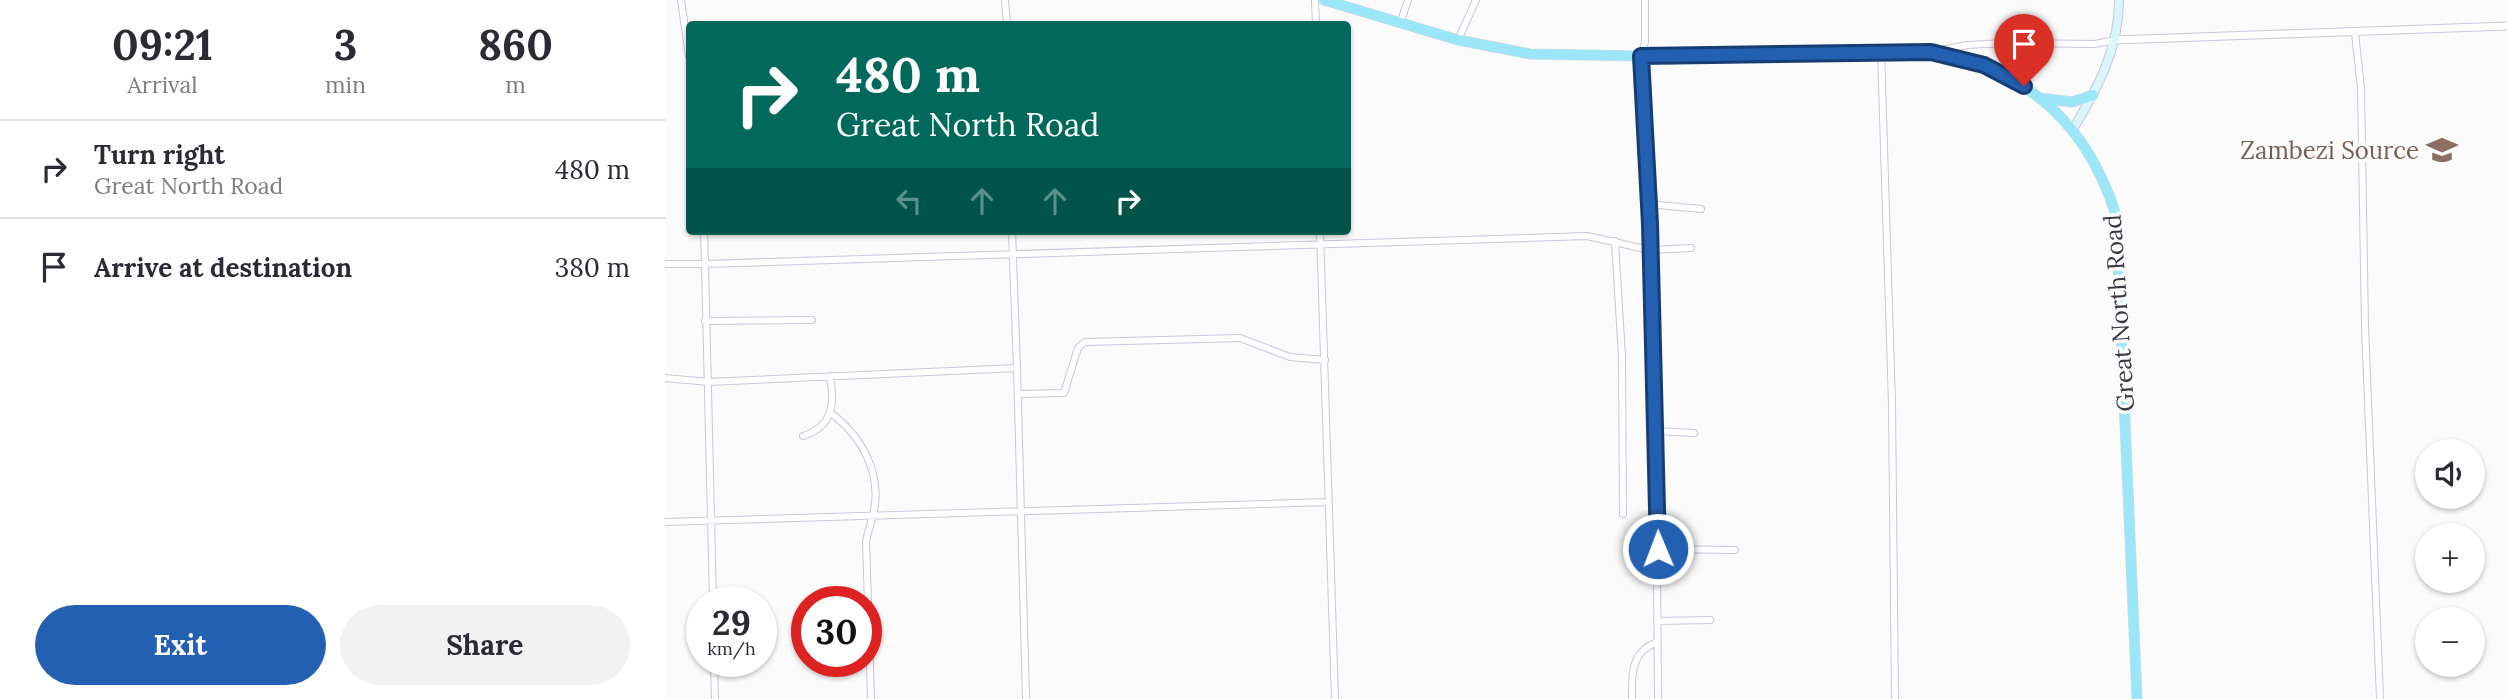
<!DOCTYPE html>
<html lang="en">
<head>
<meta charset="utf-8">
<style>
  :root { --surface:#fff; --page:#f2f2f3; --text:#2b2b33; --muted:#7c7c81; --line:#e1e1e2; --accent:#2460b2 }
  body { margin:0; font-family:Lora,serif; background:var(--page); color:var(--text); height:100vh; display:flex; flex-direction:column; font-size:26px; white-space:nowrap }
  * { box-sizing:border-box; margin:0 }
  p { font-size:23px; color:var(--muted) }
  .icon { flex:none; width:38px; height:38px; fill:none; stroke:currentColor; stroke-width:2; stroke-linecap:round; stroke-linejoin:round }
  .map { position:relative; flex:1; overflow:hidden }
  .sheet { display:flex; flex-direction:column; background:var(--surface); width:665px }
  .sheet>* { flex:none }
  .banner { position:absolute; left:21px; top:21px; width:665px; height:214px; border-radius:7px; box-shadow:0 2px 5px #0004; background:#00695c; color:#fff; overflow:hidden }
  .buttons { position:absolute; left:1750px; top:439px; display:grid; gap:14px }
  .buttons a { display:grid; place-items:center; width:70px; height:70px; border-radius:50%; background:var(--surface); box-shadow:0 2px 5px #0004; font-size:35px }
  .speed { position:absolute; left:21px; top:586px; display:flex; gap:14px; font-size:35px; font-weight:700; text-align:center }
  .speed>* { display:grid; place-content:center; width:91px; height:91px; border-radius:50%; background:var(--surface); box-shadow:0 2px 5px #0004; line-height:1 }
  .speed small { font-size:18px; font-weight:400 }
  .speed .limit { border:10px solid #d22; background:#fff; color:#111 }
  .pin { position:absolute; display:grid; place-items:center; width:60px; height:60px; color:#fff; margin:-72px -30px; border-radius:50% 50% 50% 0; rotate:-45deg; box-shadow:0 0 7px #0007 }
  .pin .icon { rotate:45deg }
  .me { position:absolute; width:77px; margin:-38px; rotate:359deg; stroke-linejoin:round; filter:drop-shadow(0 0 5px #0008) }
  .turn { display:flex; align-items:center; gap:24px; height:147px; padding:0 35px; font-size:32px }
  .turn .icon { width:91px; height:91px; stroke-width:2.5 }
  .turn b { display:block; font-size:49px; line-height:60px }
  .lanes { display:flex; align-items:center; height:66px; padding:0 35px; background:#0003; justify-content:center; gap:35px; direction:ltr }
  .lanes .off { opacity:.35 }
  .eta { display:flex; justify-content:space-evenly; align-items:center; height:119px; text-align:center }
  .eta b { font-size:42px; font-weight:800; line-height:49px }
  .button { display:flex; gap:14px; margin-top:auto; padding:14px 35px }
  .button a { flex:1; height:80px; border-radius:42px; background:var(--accent); color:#fff; font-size:28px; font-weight:800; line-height:80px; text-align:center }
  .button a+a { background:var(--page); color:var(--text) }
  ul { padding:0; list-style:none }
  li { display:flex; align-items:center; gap:21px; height:98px; padding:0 35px; border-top:2px solid var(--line) }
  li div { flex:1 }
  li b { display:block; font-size:26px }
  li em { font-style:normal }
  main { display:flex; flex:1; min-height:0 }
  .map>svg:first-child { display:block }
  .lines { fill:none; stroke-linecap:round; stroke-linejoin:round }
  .minor-casing { stroke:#cdc4db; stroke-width:8 }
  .tertiary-casing { stroke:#cdc4db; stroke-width:9 }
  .secondary-casing { stroke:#cdc4db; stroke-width:10 }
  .trunk-casing { stroke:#d8d7d9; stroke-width:11 }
  .minor { stroke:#fff; stroke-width:6 }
  .tertiary { stroke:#fff; stroke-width:7 }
  .secondary { stroke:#daf6fd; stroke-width:8 }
  .trunk { stroke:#9ce6fa; stroke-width:10 }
  .route-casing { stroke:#173e74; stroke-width:18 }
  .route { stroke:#2460b2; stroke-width:12 }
  .labels { text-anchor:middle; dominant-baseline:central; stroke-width:7; stroke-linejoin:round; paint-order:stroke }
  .education-label { font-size:24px; fill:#785e54; stroke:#fbfbfb; text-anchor:end }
  .street-label { font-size:24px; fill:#3b3841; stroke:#fbfbfb }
</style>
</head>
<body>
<main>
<section class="sheet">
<div class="eta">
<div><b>09:21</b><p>Arrival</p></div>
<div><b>3</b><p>min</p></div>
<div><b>860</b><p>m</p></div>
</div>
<ul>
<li><svg class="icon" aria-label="right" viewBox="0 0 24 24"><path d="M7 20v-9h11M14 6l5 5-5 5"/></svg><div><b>Turn right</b><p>Great North Road</p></div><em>480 m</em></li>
<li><svg class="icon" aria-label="arrive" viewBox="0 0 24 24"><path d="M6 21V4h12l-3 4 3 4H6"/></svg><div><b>Arrive at destination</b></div><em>380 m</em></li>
</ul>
<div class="button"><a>Exit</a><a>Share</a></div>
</section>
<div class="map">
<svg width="1842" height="699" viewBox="0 0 1842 699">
  <rect width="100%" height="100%" fill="#fbfbfb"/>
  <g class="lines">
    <defs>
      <path id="minor" d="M 16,0 L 24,56
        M 340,0 L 342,24
        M 650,0 L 651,24
        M 980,0 L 980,42 L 976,56 L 991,431 L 993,699
        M 735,24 L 743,0
        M 1690,33 L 1696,88 L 1700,327 L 1715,699
        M 793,40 L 811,0
        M 1216,51 L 1227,404 L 1230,699
        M 1271,51 L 1302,45 L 1340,43 L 1430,44 L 1450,40
        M 983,204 L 1036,209
        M 39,231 L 40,264 L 922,236 L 985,250 L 1026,248
        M 655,231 L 670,699
        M 950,241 L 957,357 L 958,514
        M 0,264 L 40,264 L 48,602
        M 40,321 L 147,320
        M 352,368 L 361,699
        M 0,378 L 44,382 L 352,368 L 347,231
        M 354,394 L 399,393 L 413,348 L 420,342 L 575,338 L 625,357 L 660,360
        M 166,413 C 197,437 218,474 208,515 C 206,523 203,532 201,541 L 206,699
        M 991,431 L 1029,433
        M 138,436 C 168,427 170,403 165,376
        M 0,522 L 664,502
        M 993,549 L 1070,550
        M 992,621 L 1045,620
        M 49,662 L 50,699
        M 967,699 C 967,674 965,653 992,642"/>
      <path id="tertiary" d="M 1450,40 L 1842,26"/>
      <path id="secondary" d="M 1407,131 C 1432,89 1454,50 1454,0"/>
      <path id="trunk" d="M 659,0 L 793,40 L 865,54 L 976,56 L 1266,52 C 1360,68 1422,123 1451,215 L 1472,699
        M 1375,98 L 1407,102 L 1428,95"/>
    </defs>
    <use href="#minor" class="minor-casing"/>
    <use href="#tertiary" class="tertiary-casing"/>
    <use href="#secondary" class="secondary-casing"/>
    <use href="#trunk" class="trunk-casing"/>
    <use href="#minor" class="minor"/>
    <use href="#tertiary" class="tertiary"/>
    <use href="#secondary" class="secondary"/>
    <use href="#trunk" class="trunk"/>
  </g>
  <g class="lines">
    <defs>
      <path id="route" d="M 993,549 L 985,224 L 976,56 L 1266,52 L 1319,65 L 1359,86"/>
    </defs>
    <use href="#route" class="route-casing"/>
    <use href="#route" class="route"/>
  </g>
  <defs>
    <symbol id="school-bare" viewBox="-9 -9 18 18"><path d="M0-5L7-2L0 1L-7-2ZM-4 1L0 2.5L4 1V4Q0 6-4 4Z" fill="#8d6e63" stroke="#fbfbfb" stroke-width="2.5" paint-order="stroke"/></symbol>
  </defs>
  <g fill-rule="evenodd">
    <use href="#school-bare" x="1755" y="128" width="44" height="44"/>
  </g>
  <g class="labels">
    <g class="education-label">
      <text x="1754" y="150">Zambezi Source</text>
    </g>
    <g class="street-label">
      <text transform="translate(1454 313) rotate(-94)">Great North Road</text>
    </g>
  </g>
</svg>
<div class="buttons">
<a><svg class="icon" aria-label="sound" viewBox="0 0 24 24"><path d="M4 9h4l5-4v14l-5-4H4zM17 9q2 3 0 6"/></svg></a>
<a>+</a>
<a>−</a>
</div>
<div class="speed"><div>29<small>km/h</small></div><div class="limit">30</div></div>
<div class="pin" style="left:1359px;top:86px;background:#d93025"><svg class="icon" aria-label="arrive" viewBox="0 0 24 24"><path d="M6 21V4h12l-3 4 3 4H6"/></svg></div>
<svg class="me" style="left:993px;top:549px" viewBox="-20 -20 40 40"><circle r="17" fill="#2460b2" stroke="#fff" stroke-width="3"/><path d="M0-11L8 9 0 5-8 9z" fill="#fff"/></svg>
<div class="banner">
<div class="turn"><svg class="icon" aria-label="right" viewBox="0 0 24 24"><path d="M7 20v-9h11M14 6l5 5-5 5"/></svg><div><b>480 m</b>Great North Road</div></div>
<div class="lanes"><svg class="icon off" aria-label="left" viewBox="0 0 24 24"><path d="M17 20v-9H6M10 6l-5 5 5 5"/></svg><svg class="icon off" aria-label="ahead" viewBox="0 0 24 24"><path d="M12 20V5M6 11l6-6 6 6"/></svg><svg class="icon off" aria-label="ahead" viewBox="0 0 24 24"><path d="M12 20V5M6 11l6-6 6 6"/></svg><svg class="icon" aria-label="right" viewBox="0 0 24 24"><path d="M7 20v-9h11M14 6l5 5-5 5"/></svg></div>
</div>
</div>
</main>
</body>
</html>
